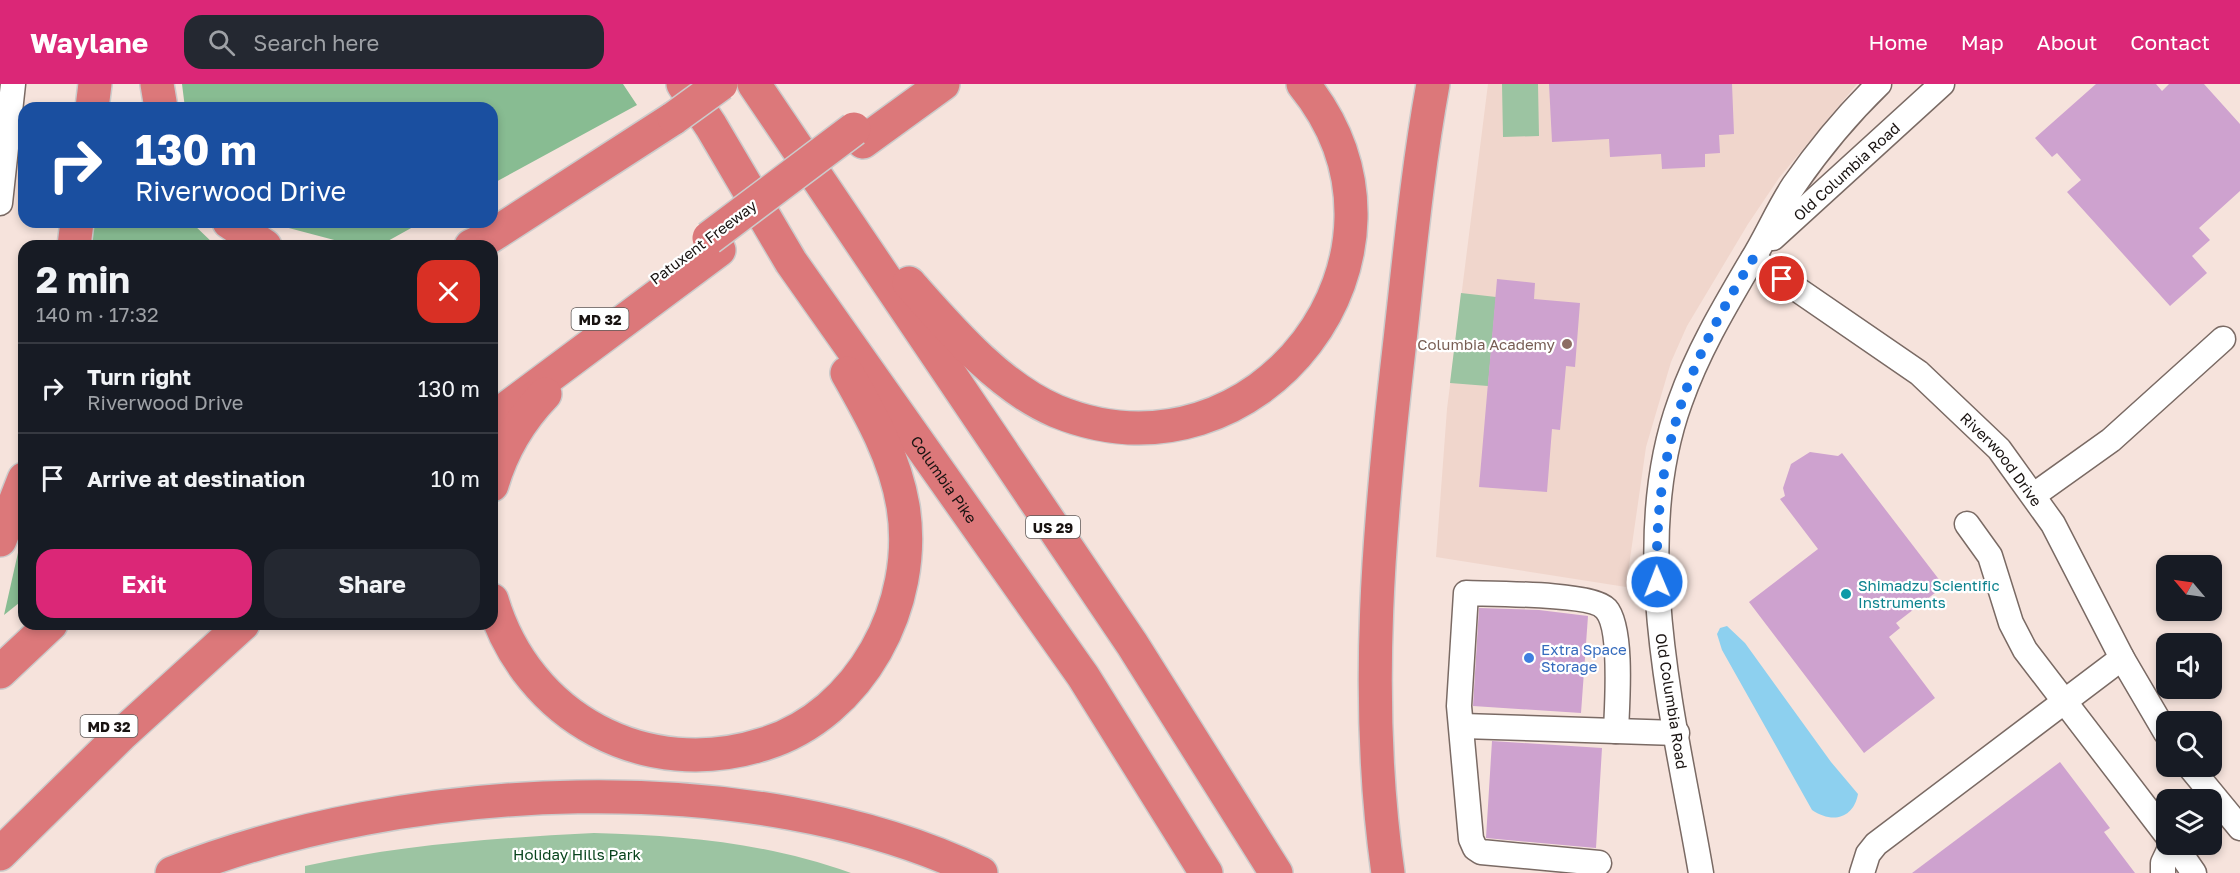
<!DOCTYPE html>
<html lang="en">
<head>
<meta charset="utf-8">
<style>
  :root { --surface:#171b24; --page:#242831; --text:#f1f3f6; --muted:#9ea1a6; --line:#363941; --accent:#db2777 }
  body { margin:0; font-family:"Golos Text",sans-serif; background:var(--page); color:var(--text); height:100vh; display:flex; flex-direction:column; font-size:22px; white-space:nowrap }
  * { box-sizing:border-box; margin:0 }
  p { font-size:20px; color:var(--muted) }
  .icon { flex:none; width:33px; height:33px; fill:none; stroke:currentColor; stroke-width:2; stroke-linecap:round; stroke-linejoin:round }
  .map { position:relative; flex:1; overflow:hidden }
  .details { position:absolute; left:18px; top:156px; width:480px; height:390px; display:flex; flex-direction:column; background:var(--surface); border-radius:18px; box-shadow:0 3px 9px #0003 }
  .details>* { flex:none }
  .top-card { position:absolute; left:18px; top:18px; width:480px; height:126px; border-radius:18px; box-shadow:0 3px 9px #0003; background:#1a4fa0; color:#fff; overflow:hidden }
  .needle { width:39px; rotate:299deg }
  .buttons { position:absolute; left:2156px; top:471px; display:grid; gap:12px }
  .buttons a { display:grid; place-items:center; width:66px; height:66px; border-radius:12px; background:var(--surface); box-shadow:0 3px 9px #0003; font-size:30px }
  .pin { position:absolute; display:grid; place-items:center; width:51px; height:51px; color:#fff; margin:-26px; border:3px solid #fff; border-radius:50%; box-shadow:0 2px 6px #0007 }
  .me { position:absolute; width:66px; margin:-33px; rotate:359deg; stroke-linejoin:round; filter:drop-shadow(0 0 4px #0008) }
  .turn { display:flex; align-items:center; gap:21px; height:126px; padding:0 18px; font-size:27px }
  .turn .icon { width:78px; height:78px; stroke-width:2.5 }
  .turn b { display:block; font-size:42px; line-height:51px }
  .round { display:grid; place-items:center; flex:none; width:63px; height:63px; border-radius:18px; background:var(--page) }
  .headline { display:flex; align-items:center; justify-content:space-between; height:102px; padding:0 18px }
  h1 { font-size:36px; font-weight:700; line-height:45px }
  .button { display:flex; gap:12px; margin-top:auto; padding:12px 18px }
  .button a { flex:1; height:69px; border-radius:18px; background:var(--accent); color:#fff; font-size:24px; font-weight:700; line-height:69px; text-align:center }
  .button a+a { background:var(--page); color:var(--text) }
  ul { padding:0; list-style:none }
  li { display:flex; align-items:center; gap:18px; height:90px; padding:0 18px; border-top:2px solid var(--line) }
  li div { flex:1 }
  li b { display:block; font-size:22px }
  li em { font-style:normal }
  header { display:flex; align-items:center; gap:36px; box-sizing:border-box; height:84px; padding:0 30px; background:var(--accent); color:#fff }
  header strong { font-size:28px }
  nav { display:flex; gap:33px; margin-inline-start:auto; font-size:21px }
  .search { width:420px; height:54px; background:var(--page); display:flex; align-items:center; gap:15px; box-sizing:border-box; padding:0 21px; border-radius:18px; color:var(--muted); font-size:22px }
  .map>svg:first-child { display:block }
  .built { fill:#f0d6cc }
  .green { fill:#9cc4a2 }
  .forest { fill:#88bc92 }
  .water { fill:#8dd0ef }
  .building { fill:#cea2cf }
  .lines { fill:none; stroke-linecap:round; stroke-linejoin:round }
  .minor-casing { stroke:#7a6a64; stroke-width:27 }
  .highway-casing { stroke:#cccbcb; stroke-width:36 }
  .minor { stroke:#fff; stroke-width:24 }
  .highway { stroke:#dc787a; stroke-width:33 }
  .highway-bridge-casing { stroke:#cccbcb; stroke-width:36; stroke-linecap:butt }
  .highway-bridge { stroke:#dc787a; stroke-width:33 }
  .route { stroke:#1a73e8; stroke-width:10; stroke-dasharray:0 18 }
  .education-dot { fill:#8d6e63; stroke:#fff; stroke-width:2 }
  .culture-dot { fill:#0f9aa8; stroke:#fff; stroke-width:2 }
  .shop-dot { fill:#3f7fe0; stroke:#fff; stroke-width:2 }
  .labels { text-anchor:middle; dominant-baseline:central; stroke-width:4.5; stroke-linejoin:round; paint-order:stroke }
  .shield { fill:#fff; stroke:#5e5a58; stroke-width:1.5 }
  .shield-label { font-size:14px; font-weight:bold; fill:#191311 }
  .street-label { font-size:15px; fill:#191311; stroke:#fff }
  .education-label { font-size:15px; fill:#785e54; stroke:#fff; text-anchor:end }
  .culture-label { font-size:15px; fill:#0d838f; stroke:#fff; text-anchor:start }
  .shop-label { font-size:15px; fill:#366cbe; stroke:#fff; text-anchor:start }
  .park-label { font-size:15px; fill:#08441d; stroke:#fff }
</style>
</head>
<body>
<header>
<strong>Waylane</strong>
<div class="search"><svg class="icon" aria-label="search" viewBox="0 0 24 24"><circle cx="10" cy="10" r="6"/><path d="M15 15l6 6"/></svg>Search here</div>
<nav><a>Home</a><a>Map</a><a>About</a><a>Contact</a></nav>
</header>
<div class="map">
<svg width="2240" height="789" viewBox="0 0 2240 789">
  <rect width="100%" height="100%" fill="#f6e3dc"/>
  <path class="built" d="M 1488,0 L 1857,0 L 1779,94 L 1748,140 L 1687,242 L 1671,278 L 1646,363 L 1626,503 L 1436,473 L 1447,325 Z"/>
  <path class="green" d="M 1502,0 L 1538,0 L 1539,52 L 1503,53 Z
    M 1461,209 L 1496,213 L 1488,302 L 1450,299 Z
    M 594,749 C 685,752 764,758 851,789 L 305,789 L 305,782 C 400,761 496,754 594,749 Z"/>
  <path class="forest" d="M 182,0 L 623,0 L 637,21 L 492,100 L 492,24 L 185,24 Z
    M 91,138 L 191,138 L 216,162 L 86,162 Z
    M 266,138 L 422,138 L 386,158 L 338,157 Z
    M 24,442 L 24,515 L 4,531 Z"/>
  <path class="water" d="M 1727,542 L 1745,559 L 1831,678 L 1858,710 C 1853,736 1831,739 1812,726 L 1722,566 L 1717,550 L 1720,544 Z"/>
  <path class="building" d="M 1549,0 L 1732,0 L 1734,50 L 1719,51 L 1720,69 L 1705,70 L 1705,83 L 1662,85 L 1661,70 L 1610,73 L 1609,55 L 1552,58 Z
    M 2096,0 L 2156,0 L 2162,7 L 2169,0 L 2204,0 L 2240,40 L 2240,107 L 2199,144 L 2210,156 L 2192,172 L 2207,189 L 2170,222 L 2067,108 L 2081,96 L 2057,69 L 2052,73 L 2035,54 Z
    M 1497,195 L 1535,199 L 1534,215 L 1580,219 L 1575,283 L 1566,282 L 1560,346 L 1552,345 L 1547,408 L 1479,403 Z
    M 1810,368 L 1838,372 L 1842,369 L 1944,502 L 1896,539 L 1900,544 L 1889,553 L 1935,614 L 1864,669 L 1749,518 L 1818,465 L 1780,415 L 1785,412 L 1783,404 L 1791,380 Z
    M 1479,524 L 1539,526 L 1588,532 L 1581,629 L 1473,622 Z
    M 1492,657 L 1602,664 L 1596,764 L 1486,754 Z
    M 2060,678 L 2110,744 L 2104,748 L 2135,789 L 1912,789 Z"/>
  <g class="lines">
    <defs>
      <g id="minor">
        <path d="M 0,119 L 13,0"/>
        <path id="s1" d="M 1773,154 L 1942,0"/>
        <path id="s2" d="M 1753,175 L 1919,289 L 1999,365 L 2053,440 L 2122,574 L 2166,649"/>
        <path d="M 2034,411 L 2111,356 L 2223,255"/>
        <path d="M 1967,440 L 1990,472 L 2011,539 L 2025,566 L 2166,750"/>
        <path d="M 1463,642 L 1677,649"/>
        <path d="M 2189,682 L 2240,744"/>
        <path d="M 2174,760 L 2194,789"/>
        <path d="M 1599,779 L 1481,768 L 1475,764 L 1471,755 L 1459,622 L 1466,509 C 1491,510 1592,509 1606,525 C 1623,544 1617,621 1616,647"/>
        <path d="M 1701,789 C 1676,641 1627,464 1680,318 C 1698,267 1725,222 1752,176 C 1767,152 1778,125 1794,101 C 1819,65 1848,30 1879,0"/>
        <path d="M 1862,789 L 1868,770 L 1876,760 L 2122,574"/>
        <path d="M 2163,789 L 2163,779 L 2172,760"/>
      </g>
      <g id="highway">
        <path d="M 157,0 L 161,24"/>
        <path id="s3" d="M 683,0 L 711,42 L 791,178 L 1083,592 L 1206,789"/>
        <path d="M 754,0 L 1132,560 L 1276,789"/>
        <path d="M 92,24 L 95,0"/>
        <path d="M 863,58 L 943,0"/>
        <path d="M 229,138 L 265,162"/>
        <path d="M 74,162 L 77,138"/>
        <path d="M 471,162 L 488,154 L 674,34"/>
        <path d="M 909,199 C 949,244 999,303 1056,327 C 1258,410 1441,169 1303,0"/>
        <path d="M 492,335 L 719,166"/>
        <path d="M 492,401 C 502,366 519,337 545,310"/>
        <path d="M 0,456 L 24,395"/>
        <path d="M 492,516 C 527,634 646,698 764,660 C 861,630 919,520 903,422 C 895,374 871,331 847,289"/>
        <path d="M 0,588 L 51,540"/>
        <path d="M 0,770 L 122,650 L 243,540"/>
        <path d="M 172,789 C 405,697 751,678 981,789"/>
        <path d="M 1388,789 C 1363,615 1379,439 1399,265 C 1409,177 1417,87 1433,0"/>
      </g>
    </defs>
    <use href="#minor" class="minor-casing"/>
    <use href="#highway" class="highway-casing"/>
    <use href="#minor" class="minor"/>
    <use href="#highway" class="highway"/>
    <defs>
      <path id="highway-bridge" d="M 674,34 L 721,0
        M 709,154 L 854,45"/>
    </defs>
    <use href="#highway-bridge" class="highway-bridge-casing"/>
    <use href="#highway-bridge" class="highway-bridge"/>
  </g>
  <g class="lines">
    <path class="route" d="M 1657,498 C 1654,370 1685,283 1753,175 L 1782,195"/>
  </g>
  <circle class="education-dot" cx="1567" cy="260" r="6"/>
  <circle class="culture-dot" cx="1846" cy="510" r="6"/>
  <circle class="shop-dot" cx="1529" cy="574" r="6"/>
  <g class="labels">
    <g class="shield">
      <rect x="571.5" y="224" width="57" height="22" rx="4.5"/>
      <rect x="1026" y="432" width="54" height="22" rx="4.5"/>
      <rect x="80.5" y="631" width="57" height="22" rx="4.5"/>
    </g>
    <g class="shield-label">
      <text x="600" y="235">MD 32</text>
      <text x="1053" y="443">US 29</text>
      <text x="109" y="642">MD 32</text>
    </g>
    <g class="street-label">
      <text stroke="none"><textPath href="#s1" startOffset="99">Old Columbia Road</textPath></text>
      <text transform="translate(703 158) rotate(-37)">Patuxent Freeway</text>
      <text stroke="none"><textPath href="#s2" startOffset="321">Riverwood Drive</textPath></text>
      <text stroke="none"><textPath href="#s3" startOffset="474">Columbia Pike</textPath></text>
      <text transform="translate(1672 617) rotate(81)">Old Columbia Road</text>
    </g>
    <g class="education-label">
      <text x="1555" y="260">Columbia Academy</text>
    </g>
    <g class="culture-label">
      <text x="1858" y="501">Shimadzu Scientific<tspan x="1858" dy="17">Instruments</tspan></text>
    </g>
    <g class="shop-label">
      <text x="1541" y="565">Extra Space<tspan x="1541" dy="17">Storage</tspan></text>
    </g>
    <g class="park-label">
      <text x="577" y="770">Holiday Hills Park</text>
    </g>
  </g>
</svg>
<div class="buttons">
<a><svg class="needle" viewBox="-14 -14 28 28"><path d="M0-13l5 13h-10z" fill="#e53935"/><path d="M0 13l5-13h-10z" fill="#9ea1a6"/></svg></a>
<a><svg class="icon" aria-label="sound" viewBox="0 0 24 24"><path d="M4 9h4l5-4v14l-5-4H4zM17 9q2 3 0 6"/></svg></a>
<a><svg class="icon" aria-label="search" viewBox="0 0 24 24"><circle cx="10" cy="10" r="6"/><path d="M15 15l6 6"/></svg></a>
<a><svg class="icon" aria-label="layers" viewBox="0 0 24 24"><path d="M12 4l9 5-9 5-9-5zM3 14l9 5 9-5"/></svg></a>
</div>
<div class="pin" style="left:1782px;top:195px;background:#d93025"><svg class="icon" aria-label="arrive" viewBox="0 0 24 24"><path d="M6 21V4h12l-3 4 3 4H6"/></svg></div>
<svg class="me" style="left:1657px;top:498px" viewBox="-20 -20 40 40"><circle r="17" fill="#1a73e8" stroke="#fff" stroke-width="3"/><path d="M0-11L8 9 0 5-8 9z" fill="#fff"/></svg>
<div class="top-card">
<div class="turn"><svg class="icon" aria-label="right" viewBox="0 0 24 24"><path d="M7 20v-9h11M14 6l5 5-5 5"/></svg><div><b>130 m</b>Riverwood Drive</div></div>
</div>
<section class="details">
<div class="headline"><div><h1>2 min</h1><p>140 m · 17:32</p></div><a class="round" style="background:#d93025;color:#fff"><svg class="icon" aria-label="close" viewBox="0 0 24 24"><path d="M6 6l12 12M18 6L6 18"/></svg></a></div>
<ul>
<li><svg class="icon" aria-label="right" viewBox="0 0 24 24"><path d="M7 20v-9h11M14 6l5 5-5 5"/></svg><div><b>Turn right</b><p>Riverwood Drive</p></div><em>130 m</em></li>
<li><svg class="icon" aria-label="arrive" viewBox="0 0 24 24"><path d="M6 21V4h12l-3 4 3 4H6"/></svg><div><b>Arrive at destination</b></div><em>10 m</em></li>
</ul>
<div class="button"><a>Exit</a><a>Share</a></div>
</section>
</div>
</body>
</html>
